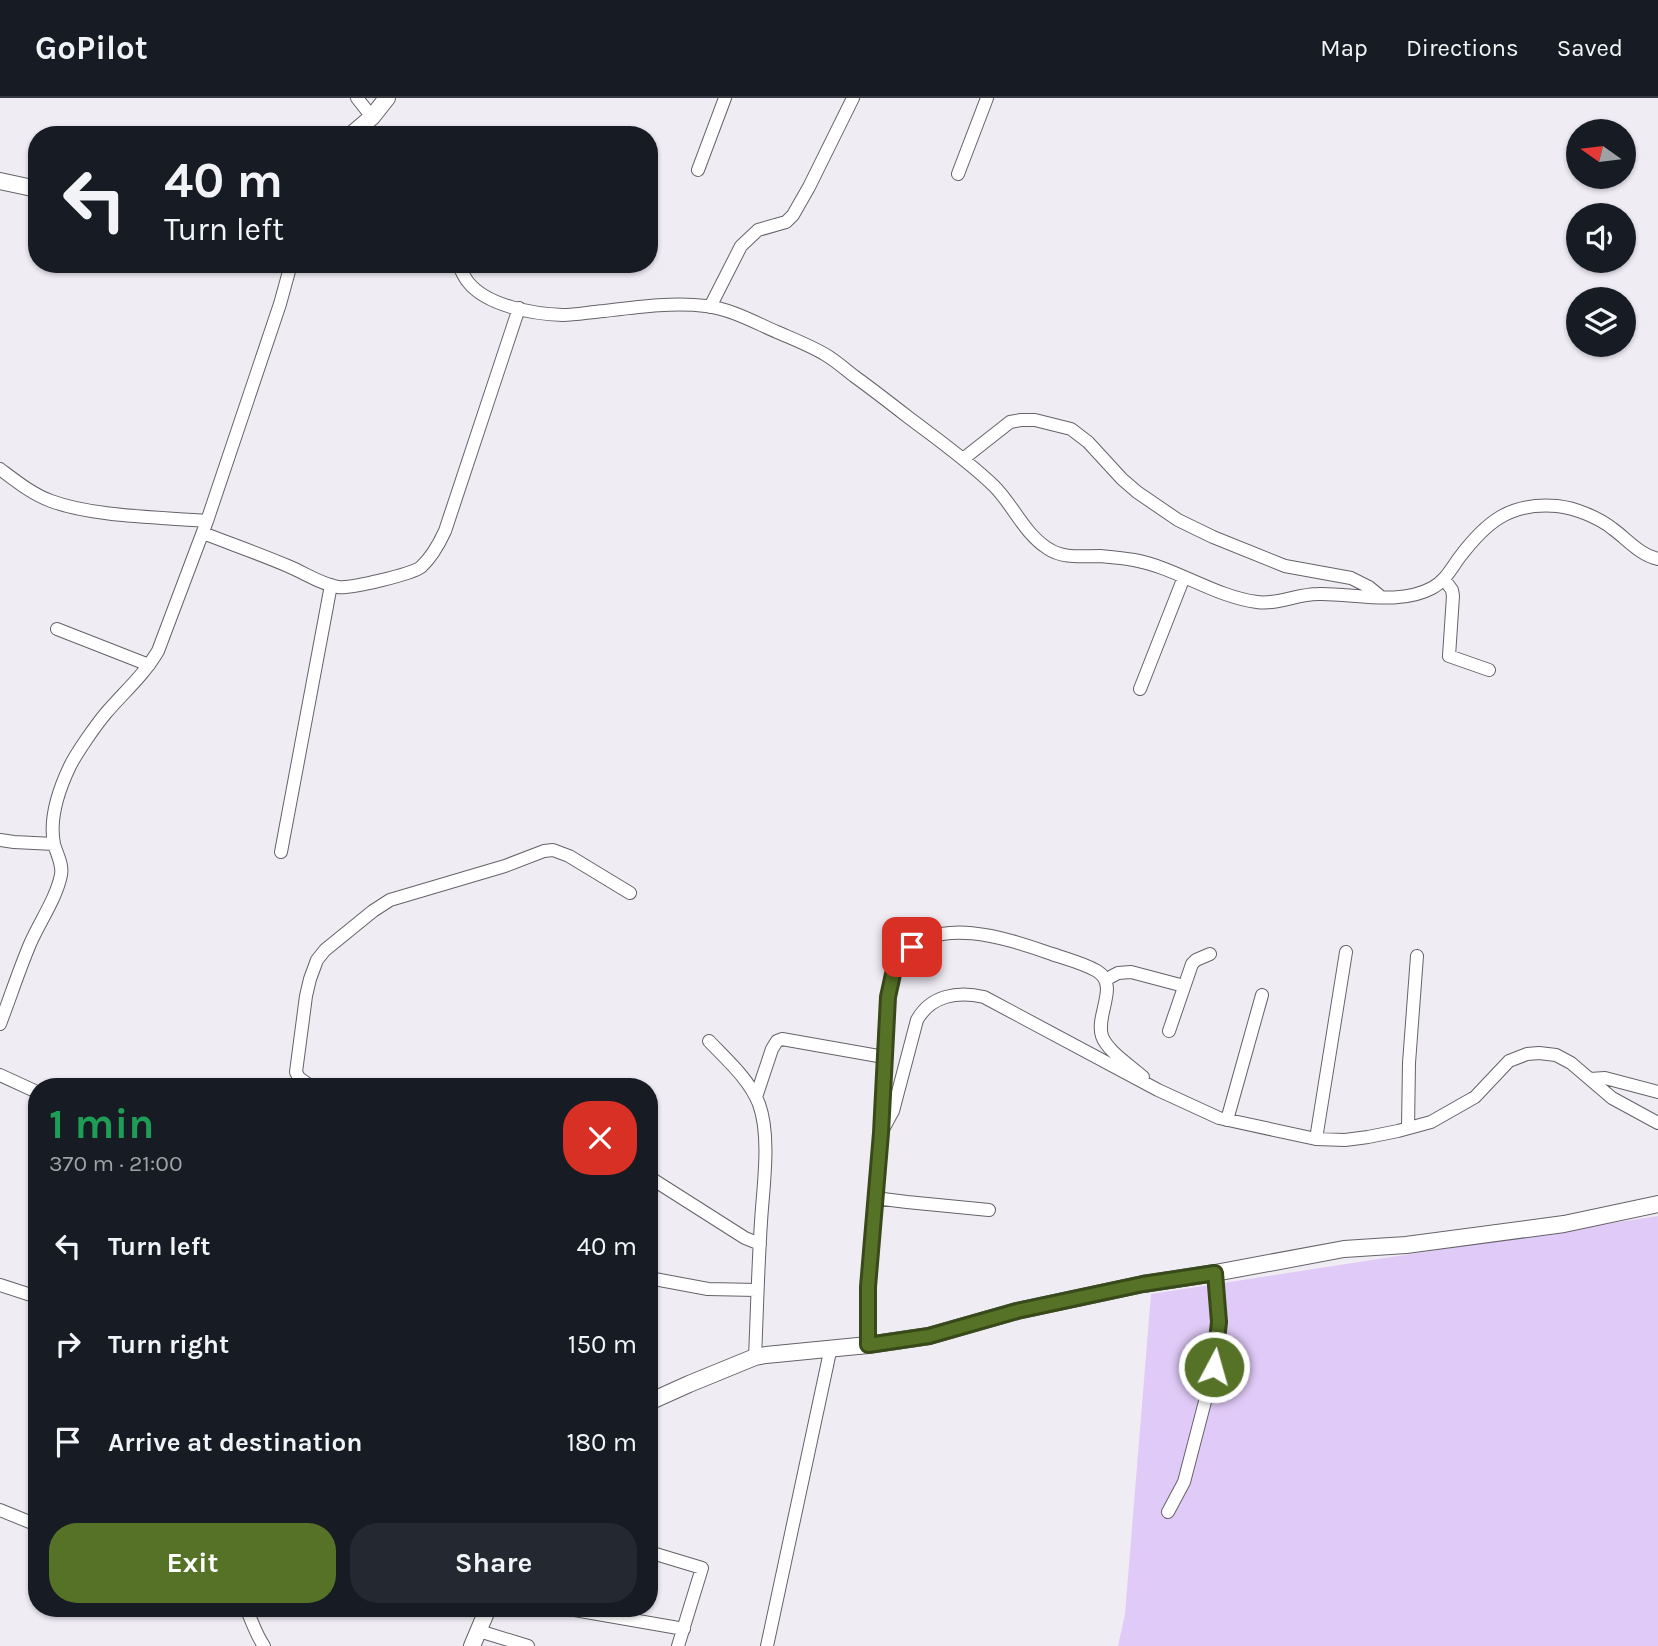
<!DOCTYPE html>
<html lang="en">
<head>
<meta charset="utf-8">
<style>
  :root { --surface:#171b24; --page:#242831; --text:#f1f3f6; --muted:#9ea1a6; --line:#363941; --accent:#567226 }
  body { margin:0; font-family:Karla,sans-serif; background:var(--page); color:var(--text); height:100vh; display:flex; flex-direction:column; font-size:26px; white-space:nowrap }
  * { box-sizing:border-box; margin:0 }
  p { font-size:23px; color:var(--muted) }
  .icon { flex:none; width:38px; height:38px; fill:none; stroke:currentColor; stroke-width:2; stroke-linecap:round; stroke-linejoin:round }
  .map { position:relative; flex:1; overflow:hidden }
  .side { position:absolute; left:28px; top:980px; width:630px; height:539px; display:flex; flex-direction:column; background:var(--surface); border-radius:28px; box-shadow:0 2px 5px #0004 }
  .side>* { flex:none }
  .top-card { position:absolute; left:28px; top:28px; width:630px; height:147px; border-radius:28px; box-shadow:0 2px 5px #0004; background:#171b24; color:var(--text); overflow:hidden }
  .needle { width:46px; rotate:284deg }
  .fabs { position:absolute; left:1566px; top:21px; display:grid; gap:14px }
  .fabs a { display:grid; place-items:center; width:70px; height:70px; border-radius:50%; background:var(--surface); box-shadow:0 2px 5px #0004; font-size:35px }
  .pin { position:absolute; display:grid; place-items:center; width:60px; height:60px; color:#fff; margin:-30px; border-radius:14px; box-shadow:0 4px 10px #0006 }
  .me { position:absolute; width:77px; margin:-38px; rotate:6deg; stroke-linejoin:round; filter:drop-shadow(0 0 5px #0008) }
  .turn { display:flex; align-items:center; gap:24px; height:147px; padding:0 21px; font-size:32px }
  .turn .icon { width:91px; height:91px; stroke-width:2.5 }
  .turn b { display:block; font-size:49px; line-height:60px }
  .round { display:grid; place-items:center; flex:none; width:74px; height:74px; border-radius:28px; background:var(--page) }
  .summary { display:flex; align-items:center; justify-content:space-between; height:119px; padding:0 21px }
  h1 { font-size:42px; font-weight:700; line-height:52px; color:#1e9e55 }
  .primary-button { display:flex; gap:14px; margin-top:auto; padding:14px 21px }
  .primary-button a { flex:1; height:80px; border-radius:28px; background:var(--accent); color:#fff; font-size:28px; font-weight:700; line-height:80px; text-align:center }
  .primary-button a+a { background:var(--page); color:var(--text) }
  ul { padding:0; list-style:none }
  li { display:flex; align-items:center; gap:21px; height:98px; padding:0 21px }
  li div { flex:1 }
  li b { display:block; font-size:26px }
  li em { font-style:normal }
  header { display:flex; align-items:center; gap:42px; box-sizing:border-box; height:98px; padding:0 35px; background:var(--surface); border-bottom:2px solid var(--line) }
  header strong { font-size:33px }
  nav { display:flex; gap:38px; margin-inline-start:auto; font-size:24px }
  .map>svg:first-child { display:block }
  .green { fill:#e0caf7 }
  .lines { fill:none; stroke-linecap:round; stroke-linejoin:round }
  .minor-casing { stroke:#666269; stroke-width:14 }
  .tertiary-casing { stroke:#666269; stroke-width:18 }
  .minor { stroke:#fff; stroke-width:12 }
  .tertiary { stroke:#fff; stroke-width:16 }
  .route-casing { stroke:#384a19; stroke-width:18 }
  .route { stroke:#567226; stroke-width:12 }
</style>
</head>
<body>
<header>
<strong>GoPilot</strong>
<nav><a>Map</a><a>Directions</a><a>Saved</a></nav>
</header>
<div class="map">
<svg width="1658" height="1548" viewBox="0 0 1658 1548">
  <rect width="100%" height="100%" fill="#f0ecf4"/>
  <path class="green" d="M 1658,1118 L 1658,1548 L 1118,1548 L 1125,1516 L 1151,1196 Z"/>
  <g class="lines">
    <defs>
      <path id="minor" d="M 357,0 L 372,19
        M 698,72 L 725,0
        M 958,76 L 987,0
        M 458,166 C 461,172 464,179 468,184 C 487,208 533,216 563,217 C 576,217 590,214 604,213 C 637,209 673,204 706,208 C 731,211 754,224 777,234 C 793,241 811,248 826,257 C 836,263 845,271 854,278 C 872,291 890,305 908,319 C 937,341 967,362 994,388 C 1013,407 1024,435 1047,450 C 1063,461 1081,458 1100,458 C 1111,459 1123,460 1134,462 C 1177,470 1213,498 1257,504 C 1277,507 1297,496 1318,496 C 1353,495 1399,508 1432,490 C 1445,483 1451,471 1459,460 C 1486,424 1510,404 1557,408 C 1575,410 1598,419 1613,431 C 1628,442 1640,457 1658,461
        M 710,209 L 741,148 L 758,132 L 786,124 L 793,117 L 809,89 L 853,0
        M 963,361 L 1010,324 L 1021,322 L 1035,322 L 1071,331 L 1088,344 L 1122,381 L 1137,394 L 1178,422 L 1213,439 L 1285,468 L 1351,480 L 1369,489 L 1381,499
        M 0,371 C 16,383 32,396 51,403 C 94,419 160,419 207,423
        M 203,435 C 231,446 260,456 288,468 C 305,475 320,486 338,489 C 350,491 412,476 421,469 C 432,459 439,446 445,433 L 519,210
        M 1444,481 L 1452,492 L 1453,498 L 1449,558 L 1489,572
        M 57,531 L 149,567
        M 1140,591 L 1184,479
        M 0,742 L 14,744 L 54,746
        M 281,754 L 331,487
        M 1105,882 L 1118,875 L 1131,874 L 1184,888
        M 0,926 C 10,900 19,872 30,846 C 40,823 56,801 61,777 C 63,766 57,757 54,746 C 49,721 59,691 70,668 C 77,654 96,627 106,615 C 124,594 144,577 158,553 L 207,423 L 280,206 L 291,166
        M 1169,933 L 1192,866 L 1196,862 L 1210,856
        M 709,943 C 727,962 749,981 759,1006 C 771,1039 763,1089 761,1124 C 758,1169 757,1214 755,1259
        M 0,977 L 37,994
        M 1590,981 L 1605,980 L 1658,994
        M 312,989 L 299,980 L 296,974 L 306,898 L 310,881 L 317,862 L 325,852 L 373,813 L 390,802 L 505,768 L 544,753 L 553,752 L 569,758 L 630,795
        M 756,999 L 772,951 L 777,943 L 782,941 L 884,959
        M 1227,1022 L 1262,897
        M 1408,1030 L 1409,965 L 1417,858
        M 881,1035 L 893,1013 L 917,922 C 931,897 958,893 984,899 L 1158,992 L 1219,1020 L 1316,1041 L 1345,1042 L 1368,1039 L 1398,1033 L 1431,1024 L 1475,999 L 1509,963 L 1527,956 L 1539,955 L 1556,957 L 1571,965 L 1612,1000 L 1658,1025
        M 1316,1041 L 1346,854
        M 649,1079 L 745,1140 L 760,1146
        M 875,1100 L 907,1104 L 989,1112
        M 649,1180 L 708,1191 L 757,1192
        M 0,1187 L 37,1199
        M 868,1247 C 868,1227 867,1208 868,1188 C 872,1137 878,1086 881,1035 C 883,1001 881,878 901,857 C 940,816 1008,841 1052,856 C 1067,861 1083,865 1097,873 C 1120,887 1095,917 1102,938 C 1107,953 1131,968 1143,979
        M 0,1412 L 37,1427
        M 1168,1414 L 1184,1384 L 1214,1269 L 1218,1224 L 1215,1175
        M 649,1454 L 702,1470 L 678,1548
        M 246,1510 C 252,1523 256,1537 264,1548
        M 569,1511 L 684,1531
        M 479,1533 L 528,1548
        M 767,1548 L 831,1249"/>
      <path id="tertiary" d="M 351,37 L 372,19 L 387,0
        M 0,83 L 37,91
        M 649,1304 L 689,1286 L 755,1259 L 766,1257 L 868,1247 L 929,1238 L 1017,1213 L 1143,1186 L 1215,1175 L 1344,1151 L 1406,1147 L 1564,1126 L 1658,1106
        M 472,1548 L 488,1510"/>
    </defs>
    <use href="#minor" class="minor-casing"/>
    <use href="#tertiary" class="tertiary-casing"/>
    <use href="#minor" class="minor"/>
    <use href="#tertiary" class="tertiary"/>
  </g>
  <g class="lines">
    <defs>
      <path id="route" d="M 912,849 L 902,856 L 895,867 L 888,899 L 881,1035 L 868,1189 L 868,1247 L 929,1238 L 1017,1213 L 1143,1186 L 1215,1175 L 1219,1224 L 1214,1269"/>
    </defs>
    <use href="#route" class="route-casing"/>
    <use href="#route" class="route"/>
  </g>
</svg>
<div class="fabs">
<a><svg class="needle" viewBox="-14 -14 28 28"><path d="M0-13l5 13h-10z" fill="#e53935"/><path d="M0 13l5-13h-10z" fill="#9ea1a6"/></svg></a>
<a><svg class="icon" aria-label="sound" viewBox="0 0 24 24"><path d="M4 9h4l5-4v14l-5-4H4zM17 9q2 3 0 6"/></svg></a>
<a><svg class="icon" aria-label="layers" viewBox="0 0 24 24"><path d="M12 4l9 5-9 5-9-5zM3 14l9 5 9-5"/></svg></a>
</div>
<div class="pin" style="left:912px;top:849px;background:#d93025"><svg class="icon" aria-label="arrive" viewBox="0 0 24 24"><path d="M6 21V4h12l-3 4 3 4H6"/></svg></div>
<svg class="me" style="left:1214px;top:1269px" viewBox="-20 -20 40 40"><circle r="17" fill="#567226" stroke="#fff" stroke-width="3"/><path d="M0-11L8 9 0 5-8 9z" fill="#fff"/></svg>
<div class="top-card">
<div class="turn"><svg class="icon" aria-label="left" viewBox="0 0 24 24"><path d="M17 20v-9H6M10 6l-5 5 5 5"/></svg><div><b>40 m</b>Turn left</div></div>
</div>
<section class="side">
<div class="summary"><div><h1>1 min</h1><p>370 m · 21:00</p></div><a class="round" style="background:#d93025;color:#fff"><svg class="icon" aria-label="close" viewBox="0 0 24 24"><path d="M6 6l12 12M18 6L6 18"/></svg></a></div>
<ul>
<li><svg class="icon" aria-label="left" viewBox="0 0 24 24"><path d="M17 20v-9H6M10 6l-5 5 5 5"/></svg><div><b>Turn left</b></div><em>40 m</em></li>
<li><svg class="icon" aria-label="right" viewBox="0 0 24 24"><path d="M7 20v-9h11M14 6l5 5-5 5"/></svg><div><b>Turn right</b></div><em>150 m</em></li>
<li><svg class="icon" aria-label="arrive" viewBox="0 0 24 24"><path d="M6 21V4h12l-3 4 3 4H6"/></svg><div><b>Arrive at destination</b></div><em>180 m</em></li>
</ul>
<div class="primary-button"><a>Exit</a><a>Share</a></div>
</section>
</div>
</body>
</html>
